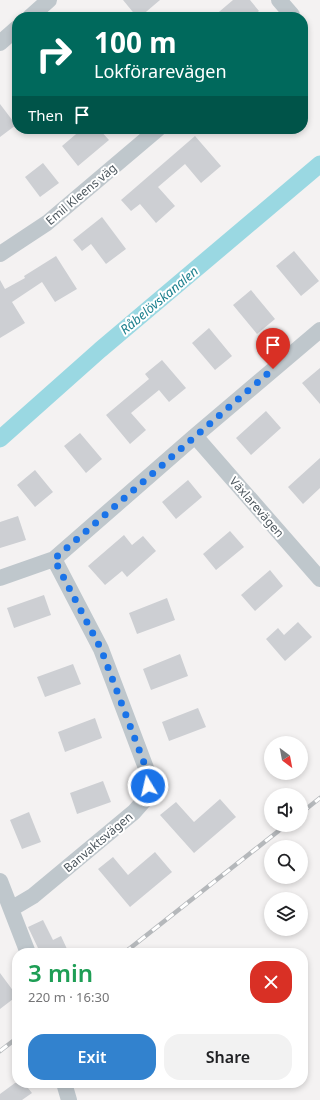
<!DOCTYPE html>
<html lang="en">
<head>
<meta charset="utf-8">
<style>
  :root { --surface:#fff; --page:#f2f2f2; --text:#202124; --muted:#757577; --accent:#3282ce }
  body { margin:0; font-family:"Noto Sans",sans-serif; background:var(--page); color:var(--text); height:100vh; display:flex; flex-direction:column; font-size:15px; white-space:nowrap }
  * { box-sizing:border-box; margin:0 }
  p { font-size:13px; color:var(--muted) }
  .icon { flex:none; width:22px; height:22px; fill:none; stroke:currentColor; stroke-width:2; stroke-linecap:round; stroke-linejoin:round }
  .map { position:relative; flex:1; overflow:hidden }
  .panel { position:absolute; left:12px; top:948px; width:296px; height:140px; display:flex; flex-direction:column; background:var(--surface); border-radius:16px; box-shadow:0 2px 6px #0003 }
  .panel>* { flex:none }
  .hud { position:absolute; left:12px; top:12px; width:296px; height:122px; border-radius:16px; box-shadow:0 2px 6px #0003; background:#00695c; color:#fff; overflow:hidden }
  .needle { width:26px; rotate:148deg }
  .fabs { position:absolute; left:264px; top:736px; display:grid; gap:8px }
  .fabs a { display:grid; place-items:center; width:44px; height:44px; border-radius:50%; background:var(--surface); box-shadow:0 2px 6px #0003; font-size:20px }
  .pin { position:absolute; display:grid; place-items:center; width:34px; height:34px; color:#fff; margin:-41px -17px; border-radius:50% 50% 50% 0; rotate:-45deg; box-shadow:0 0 4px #0007 }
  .pin .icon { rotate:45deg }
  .me { position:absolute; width:44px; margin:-22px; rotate:351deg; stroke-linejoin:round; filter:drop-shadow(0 0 3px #0008) }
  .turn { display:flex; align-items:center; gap:14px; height:84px; padding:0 16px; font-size:18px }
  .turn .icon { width:52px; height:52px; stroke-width:2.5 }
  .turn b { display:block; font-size:28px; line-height:34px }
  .then { display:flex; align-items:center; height:38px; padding:0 16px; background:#0003; gap:8px; font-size:15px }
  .round { display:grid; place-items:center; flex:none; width:42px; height:42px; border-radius:16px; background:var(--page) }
  .headline { display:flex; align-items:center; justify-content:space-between; height:68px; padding:0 16px }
  h1 { font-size:24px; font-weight:600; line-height:30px; color:#1e9e55 }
  .button { display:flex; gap:8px; margin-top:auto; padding:8px 16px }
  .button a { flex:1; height:46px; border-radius:16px; background:var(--accent); color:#fff; font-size:16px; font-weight:600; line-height:46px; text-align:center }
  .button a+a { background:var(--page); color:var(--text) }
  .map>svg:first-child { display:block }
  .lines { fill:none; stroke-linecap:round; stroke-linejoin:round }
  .canal { stroke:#9ad8e2; stroke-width:17 }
  .building { fill:#cdcfd3 }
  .minor { stroke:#bfc7cc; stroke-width:16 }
  .rail-casing { stroke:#b5b8bb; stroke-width:4.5 }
  .rail { stroke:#fff; stroke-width:3; stroke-dasharray:9; stroke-linecap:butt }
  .route { stroke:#1a73e8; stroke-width:7; stroke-dasharray:0 12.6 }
  .labels { text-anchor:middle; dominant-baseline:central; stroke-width:4; stroke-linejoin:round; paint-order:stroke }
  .street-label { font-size:12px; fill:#4c565d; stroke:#fff }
  .water-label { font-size:13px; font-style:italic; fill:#1e808e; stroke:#fff }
</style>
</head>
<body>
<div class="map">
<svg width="320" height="1100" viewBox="0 0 320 1100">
  <rect width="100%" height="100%" fill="#f4f2f2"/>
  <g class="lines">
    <path class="canal" d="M 0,439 L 100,350 L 320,164"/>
  </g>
  <path class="building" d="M 123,0 L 160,0 L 140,17 L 137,17 Z
    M 233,0 L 250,0 L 259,11 L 252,17 L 213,17 Z
    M 0,104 L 16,125 L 0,137 Z
    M 82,129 L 99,129 L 109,140 L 78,166 L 62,146 Z
    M 195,136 L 221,166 L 201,183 L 185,164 L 158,187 L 175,206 L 156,223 L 140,204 L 131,211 L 121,200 Z
    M 43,163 L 59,183 L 40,197 L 25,177 Z
    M 102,217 L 126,249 L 106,264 L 91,244 L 82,251 L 73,240 Z
    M 294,251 L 319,281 L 301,296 L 276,266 Z
    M 56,256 L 77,289 L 55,302 L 42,282 L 12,302 L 25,323 L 0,338 L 0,280 L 5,289 L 25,278 L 24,276 Z
    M 251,290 L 275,319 L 257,334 L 233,305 Z
    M 209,328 L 232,356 L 215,370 L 192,343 Z
    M 162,360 L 186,388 L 169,402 L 159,390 L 131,413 L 146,430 L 130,444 L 106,415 L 149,379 L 145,374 Z
    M 320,368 L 320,404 L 302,383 Z
    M 266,411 L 281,428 L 251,455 L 236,438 Z
    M 80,433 L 102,459 L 86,473 L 64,446 Z
    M 320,458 L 320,488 L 303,504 L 288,487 Z
    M 35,470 L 53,492 L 35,507 L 17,485 Z
    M 188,480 L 202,497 L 176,519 L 162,502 Z
    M 18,516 L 26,540 L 0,548 L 0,522 Z
    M 230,531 L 244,547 L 216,570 L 203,554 Z
    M 124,535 L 132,545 L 143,536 L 156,551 L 127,577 L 122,571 L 105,585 L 88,566 Z
    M 270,570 L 283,586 L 255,611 L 241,595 Z
    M 44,595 L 51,615 L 14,628 L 7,608 Z
    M 167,598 L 175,620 L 137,634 L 129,613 Z
    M 298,622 L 312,637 L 285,661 L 266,639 L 278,628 L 284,635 Z
    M 180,654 L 188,676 L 151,690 L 143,669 Z
    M 73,664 L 81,684 L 45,697 L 37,677 Z
    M 198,708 L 206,727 L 169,741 L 162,722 Z
    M 95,718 L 102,738 L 65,752 L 58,732 Z
    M 103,781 L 111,802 L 77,814 L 70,793 Z
    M 220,799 L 236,817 L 194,853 L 160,815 L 176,802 L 194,822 Z
    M 29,812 L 41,842 L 22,849 L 10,820 Z
    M 155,852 L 172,872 L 130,907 L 98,869 L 113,857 L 128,875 Z
    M 43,920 L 53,940 L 61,936 L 67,949 L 59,953 L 37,953 L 36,948 L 38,948 L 28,927 Z
    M 0,973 L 17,996 L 0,1009 Z
    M 15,1083 L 24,1083 L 32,1093 L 22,1100 L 0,1100 L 0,1094 Z"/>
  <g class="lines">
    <path class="minor" d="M 279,0 L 292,15 L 290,17
      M 30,17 L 49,0
      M 0,43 L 17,28
      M 0,254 L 47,223 L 158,129
      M 195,436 L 320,579
      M 0,578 L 54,559 L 195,436 L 320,330
      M 0,881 L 28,953
      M 11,909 L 33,896 L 134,812 L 148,796 L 149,776 L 101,649 L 54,559
      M 64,1083 L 69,1100"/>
    <defs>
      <path id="rail" d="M 301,813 L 320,798
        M 124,953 L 286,825
        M 0,1051 L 17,1038"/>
    </defs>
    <use href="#rail" class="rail-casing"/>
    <use href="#rail" class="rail"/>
  </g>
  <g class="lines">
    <path class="route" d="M 148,786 L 149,776 L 101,649 L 54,559 L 273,369"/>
  </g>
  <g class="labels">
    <g class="street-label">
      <text transform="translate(81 194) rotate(-40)">Emil Kleens väg</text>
      <text transform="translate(257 507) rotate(49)">Växlarevägen</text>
      <text transform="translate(98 842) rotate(-40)">Banvaktsvägen</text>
    </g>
    <g class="water-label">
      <text transform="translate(159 300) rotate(-40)">Råbelövskanalen</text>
    </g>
  </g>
</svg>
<div class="fabs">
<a><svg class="needle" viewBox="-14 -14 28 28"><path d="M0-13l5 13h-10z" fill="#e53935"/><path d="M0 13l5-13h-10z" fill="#757577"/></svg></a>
<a><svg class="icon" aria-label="sound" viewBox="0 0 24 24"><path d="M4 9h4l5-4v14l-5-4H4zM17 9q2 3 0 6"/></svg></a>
<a><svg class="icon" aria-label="search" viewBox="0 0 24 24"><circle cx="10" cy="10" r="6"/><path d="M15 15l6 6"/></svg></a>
<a><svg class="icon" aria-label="layers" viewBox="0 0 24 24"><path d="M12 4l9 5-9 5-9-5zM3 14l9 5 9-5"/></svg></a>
</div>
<div class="pin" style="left:273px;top:369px;background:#d93025"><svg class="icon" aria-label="arrive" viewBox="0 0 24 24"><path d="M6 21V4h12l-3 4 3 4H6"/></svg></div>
<svg class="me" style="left:148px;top:786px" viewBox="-20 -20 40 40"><circle r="17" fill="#1a73e8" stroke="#fff" stroke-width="3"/><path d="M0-11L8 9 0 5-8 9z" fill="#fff"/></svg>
<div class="hud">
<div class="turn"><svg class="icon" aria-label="right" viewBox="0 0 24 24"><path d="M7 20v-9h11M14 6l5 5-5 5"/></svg><div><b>100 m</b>Lokförarevägen</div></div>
<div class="then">Then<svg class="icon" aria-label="arrive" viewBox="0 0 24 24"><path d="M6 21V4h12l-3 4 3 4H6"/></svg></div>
</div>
<section class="panel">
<div class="headline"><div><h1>3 min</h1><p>220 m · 16:30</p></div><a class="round" style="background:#d93025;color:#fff"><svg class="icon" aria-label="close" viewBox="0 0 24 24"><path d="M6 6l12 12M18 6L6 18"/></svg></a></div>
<div class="button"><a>Exit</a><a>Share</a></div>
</section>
</div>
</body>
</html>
